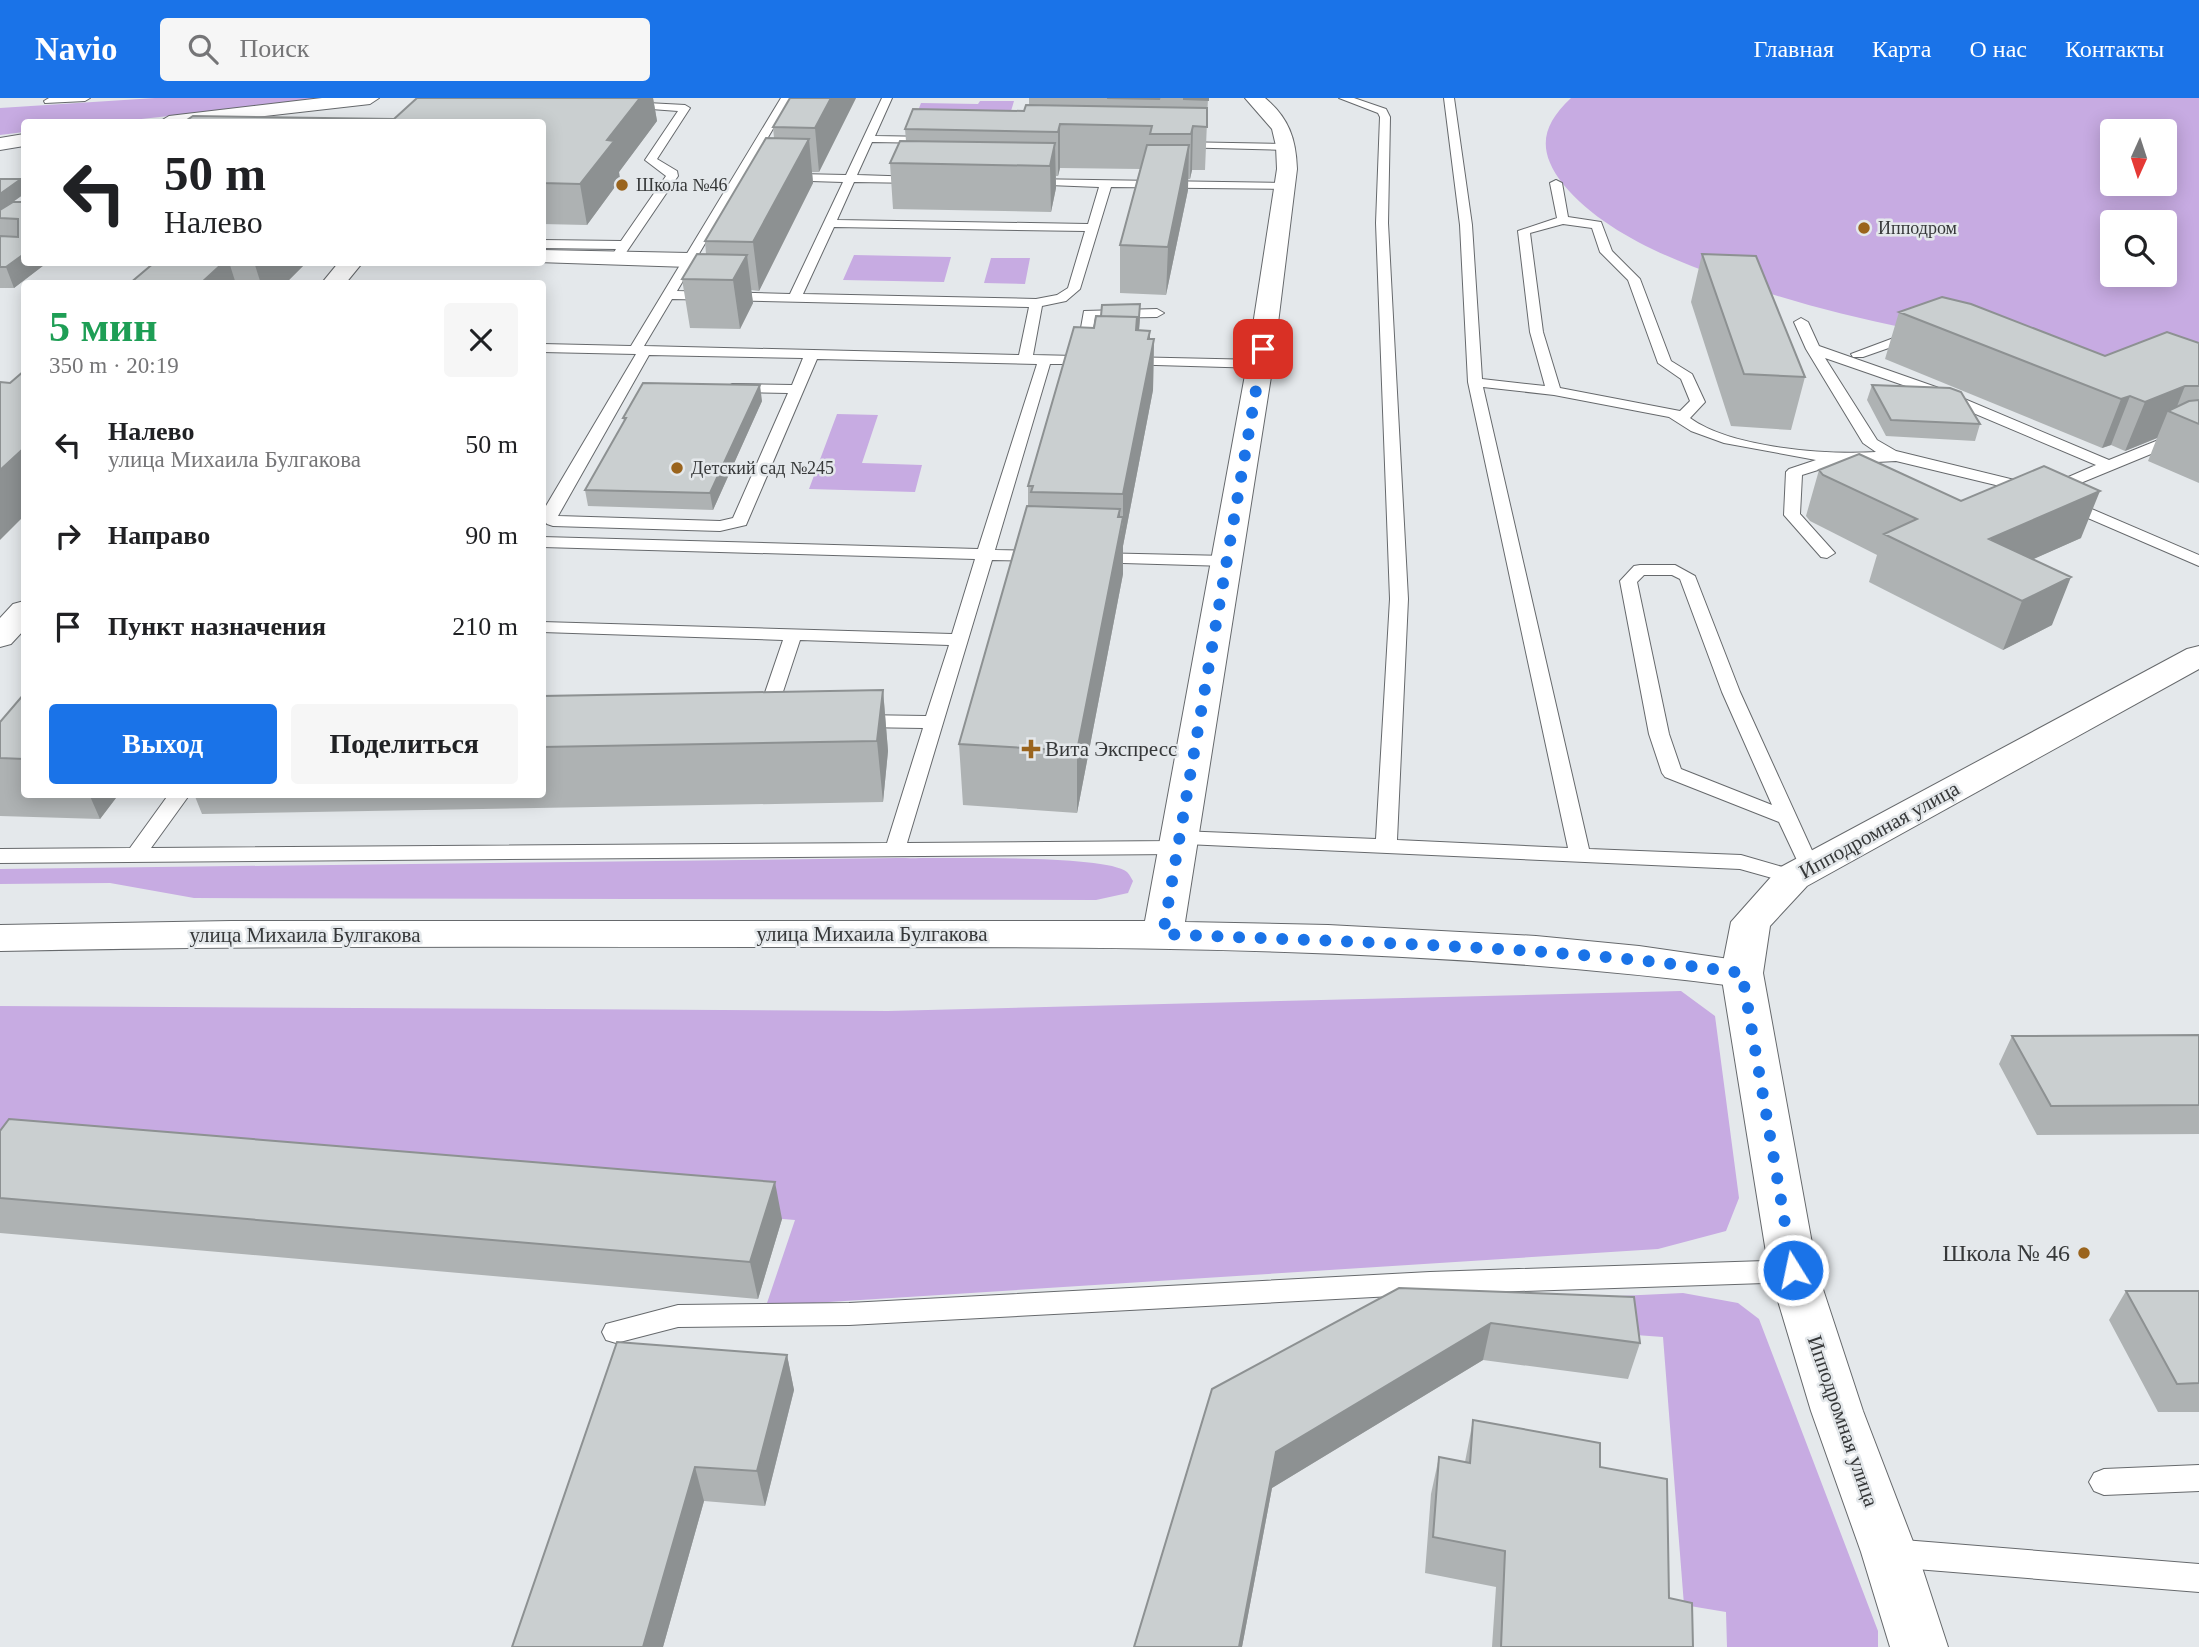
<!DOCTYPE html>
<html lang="ru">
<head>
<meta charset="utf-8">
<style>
  :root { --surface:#fff; --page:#f6f6f6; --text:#202124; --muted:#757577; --accent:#1a73e8 }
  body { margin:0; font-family:"Times New Roman",serif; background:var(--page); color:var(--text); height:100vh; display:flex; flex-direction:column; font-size:26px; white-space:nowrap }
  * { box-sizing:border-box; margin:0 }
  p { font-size:23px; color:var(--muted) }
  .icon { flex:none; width:38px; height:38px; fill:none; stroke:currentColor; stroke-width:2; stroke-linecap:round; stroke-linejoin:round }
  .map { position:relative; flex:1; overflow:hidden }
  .details { position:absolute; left:21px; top:182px; width:525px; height:518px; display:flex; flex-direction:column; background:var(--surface); border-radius:7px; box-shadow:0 4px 18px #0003 }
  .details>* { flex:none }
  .guide { position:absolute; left:21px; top:21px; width:525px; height:147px; border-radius:7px; box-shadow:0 4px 18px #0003; background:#fff; color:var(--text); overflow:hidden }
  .needle { width:46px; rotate:183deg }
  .controls { position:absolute; left:2100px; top:21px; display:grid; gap:14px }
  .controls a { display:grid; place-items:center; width:77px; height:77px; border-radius:7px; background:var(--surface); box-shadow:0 4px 18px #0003; font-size:35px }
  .pin { position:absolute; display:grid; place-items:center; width:60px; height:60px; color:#fff; margin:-30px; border-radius:14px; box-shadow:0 4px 10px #0006 }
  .me { position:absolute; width:77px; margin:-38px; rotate:350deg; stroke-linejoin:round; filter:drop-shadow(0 0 5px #0008) }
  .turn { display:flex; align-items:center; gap:24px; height:147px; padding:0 28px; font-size:32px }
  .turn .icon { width:91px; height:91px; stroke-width:2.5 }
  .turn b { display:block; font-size:49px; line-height:60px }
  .round { display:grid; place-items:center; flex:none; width:74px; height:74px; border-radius:7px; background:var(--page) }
  .head { display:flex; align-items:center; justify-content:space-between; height:119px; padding:0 28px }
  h1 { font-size:42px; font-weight:800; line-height:52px; color:#1e9e55 }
  .action { display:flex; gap:14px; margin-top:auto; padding:14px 28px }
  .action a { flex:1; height:80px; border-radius:7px; background:var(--accent); color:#fff; font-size:28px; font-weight:800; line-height:80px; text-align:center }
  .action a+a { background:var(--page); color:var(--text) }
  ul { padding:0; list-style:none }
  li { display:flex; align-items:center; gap:21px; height:91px; padding:0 28px }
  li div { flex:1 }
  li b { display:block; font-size:26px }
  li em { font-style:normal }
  header { display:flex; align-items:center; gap:42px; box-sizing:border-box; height:98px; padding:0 35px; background:var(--accent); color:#fff }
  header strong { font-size:33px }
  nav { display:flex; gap:38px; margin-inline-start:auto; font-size:24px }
  .search { width:490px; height:63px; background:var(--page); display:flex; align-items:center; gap:18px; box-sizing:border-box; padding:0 24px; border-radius:7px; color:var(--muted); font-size:26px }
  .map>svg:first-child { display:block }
  .green { fill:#c7abe2; fill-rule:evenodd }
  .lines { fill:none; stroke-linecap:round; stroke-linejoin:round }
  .service-casing { stroke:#66696c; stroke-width:2 }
  .minor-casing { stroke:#66696c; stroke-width:2 }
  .tertiary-casing { stroke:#66696c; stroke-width:2 }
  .service { fill:#fff; fill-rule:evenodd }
  .minor { fill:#fff; fill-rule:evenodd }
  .tertiary { fill:#fff; fill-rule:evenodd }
  .wall { fill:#aeb2b3 }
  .shaded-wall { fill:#8d9192 }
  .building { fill:#cacfd0; stroke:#8d9192; stroke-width:2 }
  .route { stroke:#1a73e8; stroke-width:12; stroke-dasharray:0 21.6 }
  .poi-dot { fill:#9a641d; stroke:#e4e8eb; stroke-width:2.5 }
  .labels { text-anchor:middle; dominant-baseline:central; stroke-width:5; stroke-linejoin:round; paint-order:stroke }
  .far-poi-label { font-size:18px; fill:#363839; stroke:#e4e8eb; text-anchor:start }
  .poi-label { font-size:21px; fill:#363839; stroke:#e4e8eb; text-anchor:start }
  .street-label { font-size:21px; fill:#363839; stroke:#e4e8eb }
  .near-poi-label { font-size:24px; fill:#363839; stroke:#e4e8eb; text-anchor:end }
</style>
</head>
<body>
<header>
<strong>Navio</strong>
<div class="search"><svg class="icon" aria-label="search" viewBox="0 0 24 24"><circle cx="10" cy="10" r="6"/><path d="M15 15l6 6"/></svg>Поиск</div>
<nav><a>Главная</a><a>Карта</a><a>О нас</a><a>Контакты</a></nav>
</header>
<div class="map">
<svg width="2199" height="1549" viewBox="0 0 2199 1549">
  <rect width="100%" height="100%" fill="#e4e8eb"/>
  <path class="green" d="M 155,0 L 335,0 L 114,24 L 24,24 L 24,34 L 0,37 L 0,10 Z
    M 1571,0 L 2199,0 L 2199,263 C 2036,256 1875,235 1721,179 C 1665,159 1602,133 1563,86 C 1537,53 1541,28 1571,0 ZM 2112,33 L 2165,33 L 2165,86 L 2112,86 ZM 2112,124 L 2165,124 L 2165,177 L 2112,177 Z
    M 980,3 L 1014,3 L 1006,30 L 912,28 L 921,5 L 978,6 Z
    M 854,157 L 951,159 L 944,184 L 843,182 Z
    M 991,160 L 1030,160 L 1025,186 L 984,185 Z
    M 837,316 L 878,317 L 862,365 L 922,367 L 915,394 L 809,391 Z
    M 898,760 C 935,761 1105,756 1127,774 C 1130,777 1131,780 1133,783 L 1128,795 L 1096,802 L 194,800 L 110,785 L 0,786 L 0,771 Z
    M 1681,893 L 1715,918 L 1739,1100 L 1726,1133 L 1658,1151 L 766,1208 L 795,1122 L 0,1055 L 0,908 L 888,913 Z
    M 1683,1195 L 1738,1205 L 1759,1221 L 1878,1533 L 1878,1549 L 1727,1549 L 1726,1514 L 1684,1507 L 1663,1239 L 1622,1236 L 1429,1207 Z"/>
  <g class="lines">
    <defs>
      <path id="service" d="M 49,0 L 90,0 L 85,3 L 45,5 L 44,3 Z
        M 781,0 L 791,0 L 747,75 L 846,77 L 882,0 L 892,0 L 875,38 L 932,39 L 937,42 L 932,45 L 872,44 L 857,77 L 919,79 L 925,82 L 919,85 L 854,84 L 837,122 L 1088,126 L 1099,89 L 1024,86 L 1022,84 L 1028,81 L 1285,85 L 1291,88 L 1285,91 L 1111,89 L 1080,191 L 1066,203 L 1042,208 L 1033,257 L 1076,258 L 1084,213 L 1157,211 L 1164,215 L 1157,219 L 1095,220 L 1088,259 L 1095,260 L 1095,266 L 1050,266 L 995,452 L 1041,453 L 1049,458 L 1041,463 L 992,462 L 907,745 L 1172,743 L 1170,739 L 1173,734 L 1180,733 L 1376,741 L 1390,501 L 1376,125 L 1380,19 L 1378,15 L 1339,0 L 1354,0 L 1386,11 L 1390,19 L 1388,125 L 1408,501 L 1397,742 L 1568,750 L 1468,284 L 1460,127 L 1444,0 L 1454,0 L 1472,127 L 1482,281 L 1545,288 L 1530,234 L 1518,133 L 1557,120 L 1550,85 L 1556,82 L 1562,85 L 1568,119 L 1601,124 L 1612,153 L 1640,181 L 1671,263 L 1692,276 L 1705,304 L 1690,320 C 1731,350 1826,357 1876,354 L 1863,345 L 1806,251 L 1794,224 L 1801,220 L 1808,224 L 1819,248 L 1936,289 L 2109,362 L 2166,339 L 2199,339 L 2199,349 L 2168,349 L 2049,398 L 2043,396 L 2041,393 L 2043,390 L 2096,367 L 1926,295 L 1825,260 L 1877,342 L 1896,353 L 2039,388 L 2041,391 L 2033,396 L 1896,363 L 1837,366 L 1802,377 L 1800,416 L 1835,455 L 1827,460 L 1821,459 L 1784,417 L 1786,374 L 1789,371 L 1816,362 L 1724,345 L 1691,333 L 1669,319 L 1554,297 L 1483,289 L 1589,751 L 1741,757 L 1800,774 L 1804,779 L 1800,784 L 1793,786 L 1740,771 L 1186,746 L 1188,749 L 1185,754 L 1178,756 L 0,765 L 0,751 L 130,750 L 169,696 L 190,696 L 151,750 L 887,745 L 923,630 L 860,629 L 851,623 L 860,617 L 926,618 L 949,547 L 800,542 L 774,621 L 765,627 L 756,621 L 783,542 L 542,534 L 542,524 L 952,536 L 975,461 L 542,449 L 542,439 L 978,451 L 1037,266 L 817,261 L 746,427 L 720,433 L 553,428 L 547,426 L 542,420 L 543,413 L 636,256 L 542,254 L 542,246 L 631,248 ZM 743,81 L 843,84 L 790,196 L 677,193 ZM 1563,126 L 1592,130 L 1600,154 L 1628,182 L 1658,265 L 1681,281 L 1690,303 L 1680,313 L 1560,290 L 1543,234 L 1530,135 ZM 834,129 L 1085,133 L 1068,190 L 1057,197 L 1036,201 L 803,196 ZM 672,201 L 1029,209 L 1019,257 L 644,248 ZM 649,257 L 803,260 L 792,287 L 732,286 L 725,290 L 732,294 L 788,295 L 733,420 L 720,423 L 558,418 Z
        M 628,4 L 685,7 L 690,10 L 657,61 L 677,73 L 678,78 L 621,162 L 613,162 L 611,159 L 616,151 L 542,150 L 542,142 L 621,143 L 666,78 L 645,62 L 678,13 L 624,9 L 623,7 Z
        M 1178,44 L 1287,46 L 1292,49 L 1287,52 L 1174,49 L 1173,47 Z
        M 0,83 L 24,83 L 24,89 L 0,89 Z
        M 1915,232 L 1920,233 L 1920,239 L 1863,259 L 1853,259 L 1851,256 Z
        M 1126,259 L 1260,262 L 1267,266 L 1260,270 L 1121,266 L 1119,263 Z
        M 2066,400 L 2199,457 L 2199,468 L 2060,408 L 2058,405 Z
        M 1094,455 L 1227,458 L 1235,463 L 1227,468 L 1088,464 L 1086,460 L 1088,456 Z
        M 1640,467 L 1675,467 L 1695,478 L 1740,594 L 1820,770 L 1817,775 L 1803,775 L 1779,724 L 1665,679 L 1662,675 L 1649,636 L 1620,483 L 1634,468 ZM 1644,477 L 1672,477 L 1680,481 L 1722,594 L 1772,707 L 1681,671 L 1669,636 L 1637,484 Z
        M 1793,1162 L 1802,1165 L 1806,1173 L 1802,1181 L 1793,1184 L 1430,1196 L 849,1227 L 678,1229 L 616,1245 L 606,1242 L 602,1234 L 606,1226 L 678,1207 L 849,1205 L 1430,1174 Z
        M 2199,1367 L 2199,1393 L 2104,1397 L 2094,1393 L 2089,1384 L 2094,1375 L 2104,1371 Z
        M 1891,1441 L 2199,1466 L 2199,1494 L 1891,1469 L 1880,1465 L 1876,1455 L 1880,1445 Z"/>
      <path id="minor" d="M 322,0 L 379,0 L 370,6 L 213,24 L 159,24 L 169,18 Z
        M 1245,0 L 1265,0 C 1289,20 1296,41 1297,71 L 1273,266 L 1185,824 L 1328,827 L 1536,838 L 1639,848 L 1757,865 L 1763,875 L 1757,885 L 1742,889 C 1428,848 1122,849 806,849 C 537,849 269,847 0,853 L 0,827 L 231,823 L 1145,823 L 1247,266 L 1277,71 L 1276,48 L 1272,31 Z
        M 24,36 L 24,48 L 0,52 L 0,40 Z
        M 542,152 L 689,155 L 697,157 L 700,162 L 697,167 L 689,169 L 537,164 L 542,164 Z
        M 339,164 L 363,164 L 345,186 L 321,186 Z
        M 24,503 L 24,532 L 11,546 L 0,549 L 0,520 L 13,506 Z"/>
      <path id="tertiary" d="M 2199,548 L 2199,571 L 1807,788 L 1770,828 L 1763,875 L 1817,1173 L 1863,1313 L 1917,1454 L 1948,1549 L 1890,1549 L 1861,1454 L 1811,1313 L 1769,1173 L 1721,875 L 1731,824 L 1779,770 L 2187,551 Z"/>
    </defs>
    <use href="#service" class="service-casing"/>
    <use href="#minor" class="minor-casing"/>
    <use href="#tertiary" class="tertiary-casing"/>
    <use href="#service" class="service"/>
    <use href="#minor" class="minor"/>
    <use href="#tertiary" class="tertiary"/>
  </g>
  <path class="wall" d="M 417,0 L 653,0 L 657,23 L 619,74 L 620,82 L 587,127 L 542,126 L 542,24 L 394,21 Z
    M 856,0 L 819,74 L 812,74 L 813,85 L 759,193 L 751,192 L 753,205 L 740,231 L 690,230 L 682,181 L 706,156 L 705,143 L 774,40 L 773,29 Z
    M 1029,0 L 1208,0 L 1205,72 L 1192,72 L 1190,81 L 1188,81 L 1188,92 L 1166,197 L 1120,195 L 1120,147 L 1140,71 L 1060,70 L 1058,78 L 1056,78 L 1056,90 L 1051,114 L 893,111 L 890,65 L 906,43 L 905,31 L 1024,13 L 1029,7 Z
    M 0,81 L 24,92 L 24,96 L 13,104 L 24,104 L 24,164 L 48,164 L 14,190 L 0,190 Z
    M 1702,156 L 1805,279 L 1791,332 L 1731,328 L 1691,204 Z
    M 155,164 L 307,164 L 285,186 L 129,186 Z
    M 1899,214 L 2105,258 L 2199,245 L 2199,385 L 2148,363 L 2157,340 L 2125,353 L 2111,347 L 2102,350 L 1885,261 Z
    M 1140,221 L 1139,232 L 1150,241 L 1154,241 L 1153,292 L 1123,448 L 1123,476 L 1077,715 L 963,707 L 959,646 L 1028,408 L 1028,388 L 1094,230 Z
    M 1872,287 L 1980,326 L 1975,343 L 1886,338 L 1867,302 Z
    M 762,303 L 713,412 L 588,408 L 585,392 L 624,323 L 623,320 Z
    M 1819,372 L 1961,403 L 2081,440 L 2033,461 L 2052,527 L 2003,552 L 1869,484 L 1877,457 L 1810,423 L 1806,418 Z
    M 883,592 L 888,653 L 883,704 L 202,716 L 194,696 L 542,696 L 542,598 Z
    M 24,596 L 24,696 L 119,696 L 100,721 L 0,718 L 0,624 Z
    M 2199,937 L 2199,1036 L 2037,1037 L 1999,966 L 2012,938 Z
    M 0,1033 L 782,1121 L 758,1201 L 0,1135 Z
    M 1399,1190 L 1640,1245 L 1628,1281 L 1483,1262 L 1272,1390 L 1242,1549 L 1134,1549 Z
    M 2126,1193 L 2199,1193 L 2199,1314 L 2158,1314 L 2109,1222 Z
    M 787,1257 L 794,1292 L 765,1408 L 704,1403 L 663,1549 L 512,1549 Z
    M 1473,1322 L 1600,1369 L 1669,1500 L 1693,1549 L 1492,1549 L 1496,1489 L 1425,1475 L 1431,1396 L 1439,1359 L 1465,1364 Z"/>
  <path class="shaded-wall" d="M 640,0 L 653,0 L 657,23 L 619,74 L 620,82 L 587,127 L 580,86 L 607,42 Z
    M 831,0 L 856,0 L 819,74 L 815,30 Z
    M 1060,26 L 1060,70 L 1058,78 L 1058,34 Z
    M 1193,28 L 1192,72 L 1190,81 L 1191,36 Z
    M 809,41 L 813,85 L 759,193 L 753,144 Z
    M 1055,45 L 1056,90 L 1051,114 L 1050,68 Z
    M 1189,47 L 1188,92 L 1166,197 L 1168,149 Z
    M 21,81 L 24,92 L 24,96 L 0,113 L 0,96 Z
    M 24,156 L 24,164 L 48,164 L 14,190 L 6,169 Z
    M 747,157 L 753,205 L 740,231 L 733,182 Z
    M 224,164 L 229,164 L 236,186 L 200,186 Z
    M 254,164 L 307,164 L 285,186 L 261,186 Z
    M 1150,233 L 1150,265 L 1154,241 L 1153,292 L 1123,448 L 1123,476 L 1077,715 L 1077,653 L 1120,411 L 1120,438 L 1123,424 L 1123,396 Z
    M 760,287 L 762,303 L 713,412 L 710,395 Z
    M 2185,288 L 2174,316 L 2168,313 L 2157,340 L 2125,353 L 2145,304 Z
    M 2130,298 L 2111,347 L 2102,350 L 2121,301 Z
    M 24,350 L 24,418 L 0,442 L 0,372 Z
    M 2100,393 L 2081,440 L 1982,484 L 1989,441 Z
    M 2071,479 L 2052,527 L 2003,552 L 2022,503 Z
    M 883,592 L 888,653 L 883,704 L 877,643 Z
    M 89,696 L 119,696 L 100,721 Z
    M 775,1084 L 782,1121 L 758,1201 L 750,1164 Z
    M 1491,1225 L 1483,1262 L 1272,1390 L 1242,1549 L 1239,1549 L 1276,1354 Z
    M 787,1257 L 794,1292 L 765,1408 L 757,1373 Z
    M 695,1369 L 704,1403 L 663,1549 L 643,1549 Z"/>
  <path class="building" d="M 417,0 L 640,0 L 607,42 L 614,43 L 580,86 L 542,85 L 542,24 L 184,24 L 193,18 L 394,21 Z
    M 790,0 L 831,0 L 815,30 L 773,29 Z
    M 1107,0 L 1158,0 L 1160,1 Z
    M 1184,0 L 1208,0 L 1208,2 L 1184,1 Z
    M 1026,7 L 1207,10 L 1207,29 L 1193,28 L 1191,36 L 1150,36 L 1152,28 L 1060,26 L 1058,34 L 905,31 L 913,11 L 1024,13 Z
    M 766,40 L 809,41 L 753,144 L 705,143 Z
    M 900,43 L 1055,45 L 1050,68 L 890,65 Z
    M 1147,47 L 1189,47 L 1168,149 L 1120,147 Z
    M 0,81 L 21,81 L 0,96 Z
    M 13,104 L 24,104 L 24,156 L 6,169 L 0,169 L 0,138 L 18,139 L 18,121 L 0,120 L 0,112 Z
    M 697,156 L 747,157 L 733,182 L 682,181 Z
    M 1702,156 L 1756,158 L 1805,279 L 1744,276 Z
    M 155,164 L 224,164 L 200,186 L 129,186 Z
    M 1942,199 L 1971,206 L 2105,258 L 2167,234 L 2199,245 L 2199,288 L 2185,288 L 2145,304 L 2130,298 L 2121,301 L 1899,214 Z
    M 1140,206 L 1138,232 L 1137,232 L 1137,219 L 1101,218 L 1102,207 Z
    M 1096,218 L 1137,219 L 1136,232 L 1150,233 L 1148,241 L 1154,241 L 1123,396 L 1031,394 L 1033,388 L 1028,388 L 1074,229 L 1094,230 Z
    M 24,273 L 24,350 L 0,372 L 0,284 L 10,285 Z
    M 643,285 L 760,287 L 710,395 L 585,392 L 626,320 L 623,320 Z
    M 1872,287 L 1950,290 L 1961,294 L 1980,326 L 1891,322 Z
    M 2199,302 L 2199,326 L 2168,313 L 2189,303 Z
    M 1859,356 L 1961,403 L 2044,368 L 2100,393 L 1989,441 L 2071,479 L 2022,503 L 1884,436 L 1917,421 L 1823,377 L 1819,372 Z
    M 1027,408 L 1120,411 L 1118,419 L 1123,419 L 1077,653 L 959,646 Z
    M 883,592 L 877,643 L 542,649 L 542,598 Z
    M 24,596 L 24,661 L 0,660 L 0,624 Z
    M 2199,937 L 2199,1007 L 2051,1008 L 2012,938 Z
    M 9,1021 L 775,1084 L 750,1164 L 0,1100 L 0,1033 Z
    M 1399,1190 L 1634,1199 L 1640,1245 L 1491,1225 L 1276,1354 L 1239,1549 L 1134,1549 L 1212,1291 Z
    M 2126,1193 L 2199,1193 L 2199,1285 L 2177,1286 Z
    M 617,1244 L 787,1257 L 757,1373 L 695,1369 L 643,1549 L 512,1549 Z
    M 1473,1322 L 1600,1345 L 1600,1369 L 1667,1381 L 1669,1500 L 1692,1505 L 1693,1549 L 1501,1549 L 1505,1453 L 1433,1439 L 1439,1359 L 1470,1365 Z"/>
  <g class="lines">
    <path class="route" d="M 1263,251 L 1163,836 C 1357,845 1551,847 1742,875 L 1793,1172"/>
  </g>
  <g class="poi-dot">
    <circle cx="622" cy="87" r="7"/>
    <circle cx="1864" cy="130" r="7"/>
    <circle cx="677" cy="370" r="7"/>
    <path d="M1027.5 640.5h7v7h7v7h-7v7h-7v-7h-7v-7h7z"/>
    <circle cx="2084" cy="1155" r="7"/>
  </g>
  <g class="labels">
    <g class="far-poi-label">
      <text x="636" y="87">Школа №46</text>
      <text x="1878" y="130">Ипподром</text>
      <text x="691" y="370">Детский сад №245</text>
    </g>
    <g class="poi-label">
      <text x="1045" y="651">Вита Экспресс</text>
    </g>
    <g class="street-label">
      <text transform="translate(1879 732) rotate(-29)">Ипподромная улица</text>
      <text x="872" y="836">улица Михаила Булгакова</text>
      <text x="305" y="837">улица Михаила Булгакова</text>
      <text transform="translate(1843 1323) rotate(71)">Ипподромная улица</text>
    </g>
    <g class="near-poi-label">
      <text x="2070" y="1155">Школа № 46</text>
    </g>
  </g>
</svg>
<div class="controls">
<a><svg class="needle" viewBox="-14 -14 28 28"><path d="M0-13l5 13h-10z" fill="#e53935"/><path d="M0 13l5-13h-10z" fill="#757577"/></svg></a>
<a><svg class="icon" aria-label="search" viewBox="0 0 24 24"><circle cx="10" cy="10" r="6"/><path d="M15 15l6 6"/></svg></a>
</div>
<div class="pin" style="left:1263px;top:251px;background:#d93025"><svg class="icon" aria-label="arrive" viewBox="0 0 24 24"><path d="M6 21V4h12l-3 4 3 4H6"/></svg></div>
<svg class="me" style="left:1793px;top:1172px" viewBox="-20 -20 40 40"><circle r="17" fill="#1a73e8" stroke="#fff" stroke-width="3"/><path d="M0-11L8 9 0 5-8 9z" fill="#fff"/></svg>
<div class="guide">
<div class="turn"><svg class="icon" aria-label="left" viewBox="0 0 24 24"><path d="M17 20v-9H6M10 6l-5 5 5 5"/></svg><div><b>50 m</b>Налево</div></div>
</div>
<section class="details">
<div class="head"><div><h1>5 мин</h1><p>350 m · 20:19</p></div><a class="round"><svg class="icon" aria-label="close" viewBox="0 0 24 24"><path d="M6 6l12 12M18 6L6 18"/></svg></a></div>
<ul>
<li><svg class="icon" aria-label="left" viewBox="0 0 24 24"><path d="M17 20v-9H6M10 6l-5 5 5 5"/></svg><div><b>Налево</b><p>улица Михаила Булгакова</p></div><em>50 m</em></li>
<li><svg class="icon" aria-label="right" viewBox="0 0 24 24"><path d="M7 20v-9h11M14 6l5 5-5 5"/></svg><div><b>Направо</b></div><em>90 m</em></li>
<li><svg class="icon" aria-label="arrive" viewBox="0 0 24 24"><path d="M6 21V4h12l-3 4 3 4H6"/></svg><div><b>Пункт назначения</b></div><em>210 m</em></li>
</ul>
<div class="action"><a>Выход</a><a>Поделиться</a></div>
</section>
</div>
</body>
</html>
